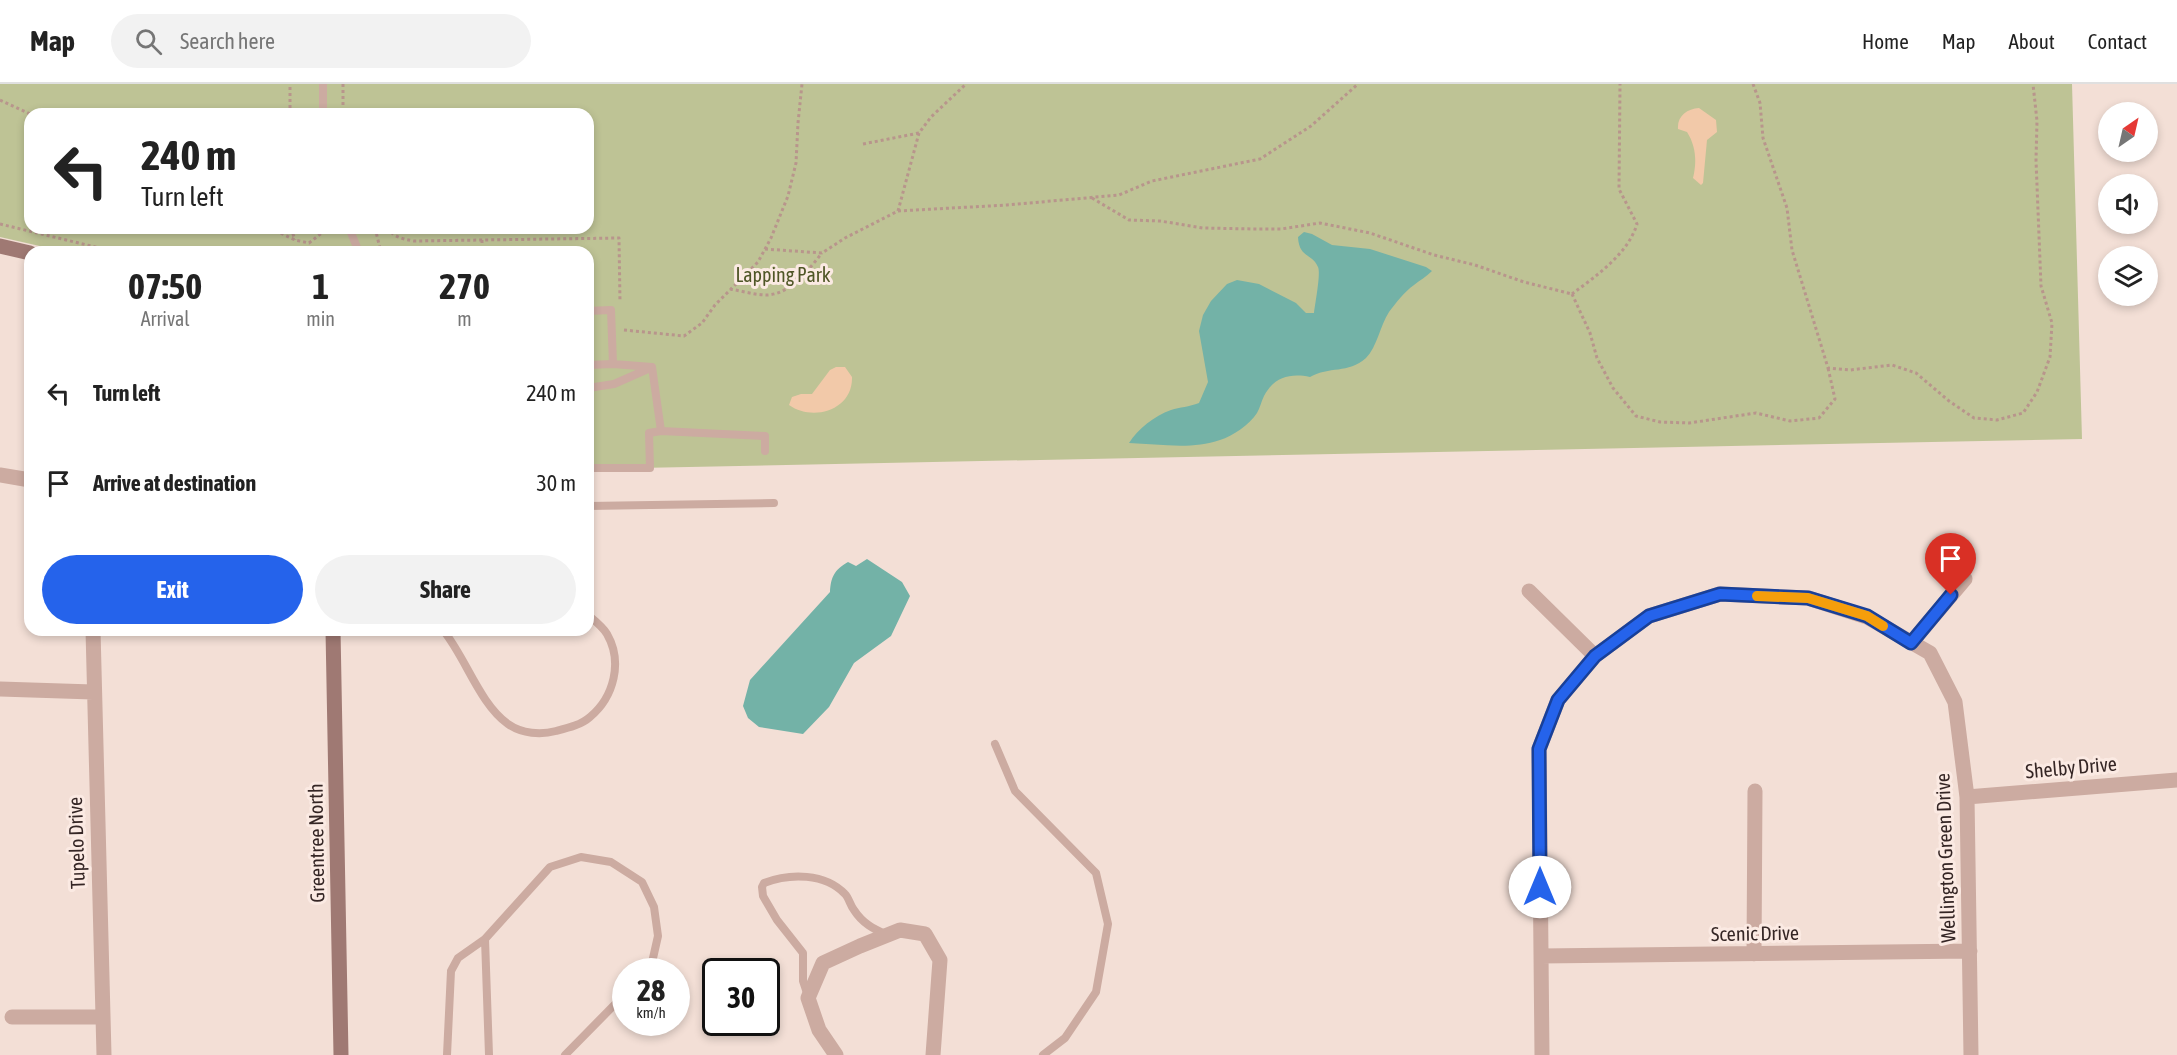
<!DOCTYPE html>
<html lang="en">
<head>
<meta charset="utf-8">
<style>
  :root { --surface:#fff; --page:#f2f2f2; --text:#222; --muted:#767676; --line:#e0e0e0; --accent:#2563eb }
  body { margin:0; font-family:"Asap Condensed",sans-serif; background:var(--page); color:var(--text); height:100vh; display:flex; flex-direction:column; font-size:22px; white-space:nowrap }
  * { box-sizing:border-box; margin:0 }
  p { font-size:20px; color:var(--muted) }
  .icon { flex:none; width:33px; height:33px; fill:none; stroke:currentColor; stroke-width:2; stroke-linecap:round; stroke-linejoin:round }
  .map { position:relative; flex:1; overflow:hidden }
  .drawer { position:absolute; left:24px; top:162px; width:570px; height:390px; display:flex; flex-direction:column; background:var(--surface); border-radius:18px; box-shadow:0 3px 9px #0003 }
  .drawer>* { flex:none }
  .guide { position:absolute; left:24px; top:24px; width:570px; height:126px; border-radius:18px; box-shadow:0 3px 9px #0003; background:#fff; color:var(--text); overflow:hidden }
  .needle { width:39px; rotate:34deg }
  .controls { position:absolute; left:2098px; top:18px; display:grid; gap:12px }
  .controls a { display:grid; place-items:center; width:60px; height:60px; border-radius:50%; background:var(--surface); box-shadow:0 3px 9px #0003; font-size:30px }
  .speed { position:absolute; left:612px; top:874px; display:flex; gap:12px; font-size:30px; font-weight:700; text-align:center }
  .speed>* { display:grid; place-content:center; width:78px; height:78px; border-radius:50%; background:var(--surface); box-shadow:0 3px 9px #0003; line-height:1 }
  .speed small { font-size:15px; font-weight:400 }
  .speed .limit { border:3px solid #111; border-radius:9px; background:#fff; color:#111 }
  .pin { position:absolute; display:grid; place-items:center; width:51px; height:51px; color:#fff; margin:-62px -26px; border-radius:50% 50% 50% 0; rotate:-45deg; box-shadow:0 0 6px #0007 }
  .pin .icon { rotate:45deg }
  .me { position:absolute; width:66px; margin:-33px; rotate:0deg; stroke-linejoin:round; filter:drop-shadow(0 0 4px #0008) }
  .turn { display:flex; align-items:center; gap:21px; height:126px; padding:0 18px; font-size:27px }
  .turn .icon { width:78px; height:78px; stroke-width:2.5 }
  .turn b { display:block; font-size:42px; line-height:51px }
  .eta { display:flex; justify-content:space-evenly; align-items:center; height:102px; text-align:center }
  .eta b { font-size:36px; font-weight:700; line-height:42px }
  .cta { display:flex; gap:12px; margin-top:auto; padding:12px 18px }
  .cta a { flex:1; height:69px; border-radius:36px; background:var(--accent); color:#fff; font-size:24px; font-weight:700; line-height:69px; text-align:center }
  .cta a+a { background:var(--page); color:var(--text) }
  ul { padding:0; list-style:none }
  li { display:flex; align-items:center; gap:18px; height:90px; padding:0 18px }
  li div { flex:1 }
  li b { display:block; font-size:22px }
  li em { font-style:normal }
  header { display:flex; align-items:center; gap:36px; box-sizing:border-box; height:84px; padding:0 30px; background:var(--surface); border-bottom:2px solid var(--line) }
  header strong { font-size:28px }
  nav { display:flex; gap:33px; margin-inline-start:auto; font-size:21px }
  .search { width:420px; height:54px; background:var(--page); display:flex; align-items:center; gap:15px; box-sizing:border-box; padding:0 21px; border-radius:33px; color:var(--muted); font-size:22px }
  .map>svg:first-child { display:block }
  .green { fill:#bec395; fill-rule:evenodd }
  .sand { fill:#f2c9a9 }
  .water { fill:#73b2a7 }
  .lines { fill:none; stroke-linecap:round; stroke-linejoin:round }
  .path { stroke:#b8958c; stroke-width:3; stroke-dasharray:3 3; stroke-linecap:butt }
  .lane { stroke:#ccaba1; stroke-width:8 }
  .street { stroke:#ccaba1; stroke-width:15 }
  .secondary { stroke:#9f7973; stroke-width:15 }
  .route-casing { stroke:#184099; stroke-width:15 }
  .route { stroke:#2563eb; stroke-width:10 }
  .slow { stroke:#f59e0b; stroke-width:10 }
  .labels { text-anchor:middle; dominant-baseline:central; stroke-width:6; stroke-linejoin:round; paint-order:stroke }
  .park-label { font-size:20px; fill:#4f5626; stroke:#fbeae3 }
  .street-label { font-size:20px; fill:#352625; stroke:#fbeae3 }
</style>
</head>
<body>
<header>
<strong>Map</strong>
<div class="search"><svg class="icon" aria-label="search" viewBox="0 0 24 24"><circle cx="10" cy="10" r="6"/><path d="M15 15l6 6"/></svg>Search here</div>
<nav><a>Home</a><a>Map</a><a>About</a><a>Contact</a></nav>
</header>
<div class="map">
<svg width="2177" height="971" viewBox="0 0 2177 971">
  <rect width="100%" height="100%" fill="#f3dfd6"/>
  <path class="green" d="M 0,0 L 2072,0 L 2082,355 L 588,385 L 588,168 L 66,168 L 0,153 ZM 30,30 L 588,30 L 588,144 L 30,144 Z"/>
  <path class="sand" d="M 1699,24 L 1716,36 L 1717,48 L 1707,56 L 1703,99 L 1701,101 L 1693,94 C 1697,78 1696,62 1687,48 L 1678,45 C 1677,32 1687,25 1699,24 Z
    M 836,283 L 845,283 L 852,293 C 853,326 813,338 789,321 L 792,313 L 801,310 L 812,310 L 830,286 Z"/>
  <path class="water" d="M 1304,148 L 1312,150 L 1332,161 L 1370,165 L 1426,183 L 1432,187 C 1426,193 1420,196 1414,201 C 1404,208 1396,219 1389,228 C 1380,242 1377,263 1366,274 C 1348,290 1329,282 1310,293 C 1290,289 1274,293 1264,312 C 1261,318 1260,324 1257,329 C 1249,341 1233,352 1220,356 C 1191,366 1159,360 1129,359 C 1138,345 1154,332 1171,326 C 1180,323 1189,323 1199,319 L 1208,298 L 1199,247 L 1203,231 L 1211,217 L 1227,200 L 1237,196 L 1259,200 L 1296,219 L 1306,229 L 1314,229 C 1315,220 1321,189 1318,183 C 1312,169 1299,174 1298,153 Z
    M 867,475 L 902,498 L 910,512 L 891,552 L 854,579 L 829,623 L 803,650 L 759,643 L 748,634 L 743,622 L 750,596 L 830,508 C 831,493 834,486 848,478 L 856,482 Z"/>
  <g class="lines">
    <path class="path" d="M 343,0 L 343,30
      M 1753,0 L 1760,19 L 1763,54 L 1787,124 L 1792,166 L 1828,284 L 1850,286 L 1892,281 L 1916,289 L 1949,317 L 1974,334 L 1997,336 L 2023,329 L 2037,308 L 2050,273 L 2052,239 L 2041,202 L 2036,76 L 2037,37 L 2033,0
      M 0,16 L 30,30
      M 290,30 L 290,0
      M 863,60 L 919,49 L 931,33 L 966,0
      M 1092,114 L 1129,136 L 1160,137 L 1203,144 L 1254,145 L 1281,145 L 1320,139 L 1370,149 L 1434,171 L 1475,181 L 1524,198 L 1572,210
      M 898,127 L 1007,121 L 1119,111 L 1152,97 L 1260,75 L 1311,42 L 1358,0
      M 0,140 L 116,168
      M 270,144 L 295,156 L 309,159 L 328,144
      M 291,144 L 295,156
      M 375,144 L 381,168
      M 387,144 C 394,153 402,155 414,157 L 619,154 L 620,218
      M 482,156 L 482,168
      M 765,165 L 822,169 L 845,154 L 898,127 L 919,49
      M 730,205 C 742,207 755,211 767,211 C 791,210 809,185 822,169
      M 1572,210 L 1590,249 L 1597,274 L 1613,304 L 1636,332 L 1660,338 L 1689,339 L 1756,329 L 1790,337 L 1819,334 L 1835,315 L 1828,284
      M 1572,210 C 1596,192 1628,170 1637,140 L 1619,105 L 1620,0
      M 624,246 L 684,252 L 702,239 L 715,221 L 758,178 L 771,154 L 788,112 L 796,79 L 798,39 L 802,0"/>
    <path class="lane" d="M 323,0 L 323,30
      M 349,144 L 359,168
      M 588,227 L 611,226 L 613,280 L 588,281
      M 613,280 L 652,283 L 661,347
      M 588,304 L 614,300 L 648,285
      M 588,384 L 650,384 L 649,349 L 661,347 L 765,352 L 765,367
      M 588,422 L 774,419
      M 443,546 C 466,574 479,619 508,640 C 522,650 541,651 556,647 C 568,644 581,641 590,633 C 614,613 623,578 607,550 C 603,543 594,536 588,531
      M 995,660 L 1015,707 L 1096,789 L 1108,840 L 1096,908 L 1065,954 L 1043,971
      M 808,912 L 803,897 L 803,869 L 777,836 L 763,812 L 762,803 L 764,799 C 790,789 825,789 845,810 C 849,814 850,821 854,826 C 863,840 874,845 887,851
      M 447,971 L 451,887 L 458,874 L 485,855
      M 489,971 L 485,855 L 550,783 L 581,773 L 611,778 L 642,798 L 654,823 L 658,852 L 651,883 L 646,888
      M 565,971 L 626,909"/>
    <path class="street" d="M 0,391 L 30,396
      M 1529,507 L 1595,572
      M 93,546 L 104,971
      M 1911,559 L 1965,495
      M 0,605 L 93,608
      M 1967,713 L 2177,696
      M 1754,870 L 1755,707
      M 1541,872 L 1970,867
      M 12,933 L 102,933
      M 836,971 L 819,946 L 808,914 L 823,879 L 860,862 L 900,846 L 925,850 L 940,876 L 933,971
      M 1542,971 L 1539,665 L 1558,616 L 1595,572 L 1649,532 L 1720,510 L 1808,514 L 1867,533 L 1930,569 L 1955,618 L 1967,713 L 1971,971"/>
    <path class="secondary" d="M 0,162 L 30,169
      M 333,546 L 341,971"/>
  </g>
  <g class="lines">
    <defs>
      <path id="route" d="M 1540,803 L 1539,665 L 1558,616 L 1595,572 L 1649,532 L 1720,510 L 1808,514 L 1867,532 L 1911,559 L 1951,511"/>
    </defs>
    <use href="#route" class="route-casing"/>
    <use href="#route" class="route"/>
    <path class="slow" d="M 1757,512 L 1808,514 L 1867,532 L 1883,542"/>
  </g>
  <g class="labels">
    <g class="park-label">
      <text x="783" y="190">Lapping Park</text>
    </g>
    <g class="street-label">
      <text transform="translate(2071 683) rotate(-5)">Shelby Drive</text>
      <text transform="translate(76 759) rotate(-92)">Tupelo Drive</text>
      <text transform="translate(316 759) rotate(-91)">Greentree North</text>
      <text transform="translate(1945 774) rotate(-92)">Wellington Green Drive</text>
      <text transform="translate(1755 849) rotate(-1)">Scenic Drive</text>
    </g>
  </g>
</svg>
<div class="controls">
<a><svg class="needle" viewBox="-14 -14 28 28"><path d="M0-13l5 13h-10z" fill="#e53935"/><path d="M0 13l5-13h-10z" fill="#767676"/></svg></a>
<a><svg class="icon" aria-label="sound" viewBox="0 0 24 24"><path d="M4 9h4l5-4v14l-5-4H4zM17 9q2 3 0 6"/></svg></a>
<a><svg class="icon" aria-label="layers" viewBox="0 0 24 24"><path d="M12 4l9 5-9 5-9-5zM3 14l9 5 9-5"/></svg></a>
</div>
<div class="speed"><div>28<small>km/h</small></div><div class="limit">30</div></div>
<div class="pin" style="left:1951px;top:511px;background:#d93025"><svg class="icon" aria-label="arrive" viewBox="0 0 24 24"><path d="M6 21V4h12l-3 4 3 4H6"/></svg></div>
<svg class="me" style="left:1540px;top:803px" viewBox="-20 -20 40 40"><circle r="19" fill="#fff"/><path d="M0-13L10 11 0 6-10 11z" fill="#2563eb"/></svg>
<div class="guide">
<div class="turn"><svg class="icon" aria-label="left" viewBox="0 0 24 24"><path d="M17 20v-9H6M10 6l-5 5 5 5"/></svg><div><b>240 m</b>Turn left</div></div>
</div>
<section class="drawer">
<div class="eta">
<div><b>07:50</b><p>Arrival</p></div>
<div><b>1</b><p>min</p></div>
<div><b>270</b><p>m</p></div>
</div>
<ul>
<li><svg class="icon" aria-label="left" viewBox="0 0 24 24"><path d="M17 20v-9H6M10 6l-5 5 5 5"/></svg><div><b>Turn left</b></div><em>240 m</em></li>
<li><svg class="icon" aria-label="arrive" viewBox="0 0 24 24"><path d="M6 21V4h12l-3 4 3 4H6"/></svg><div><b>Arrive at destination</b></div><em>30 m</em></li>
</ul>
<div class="cta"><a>Exit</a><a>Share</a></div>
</section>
</div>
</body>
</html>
